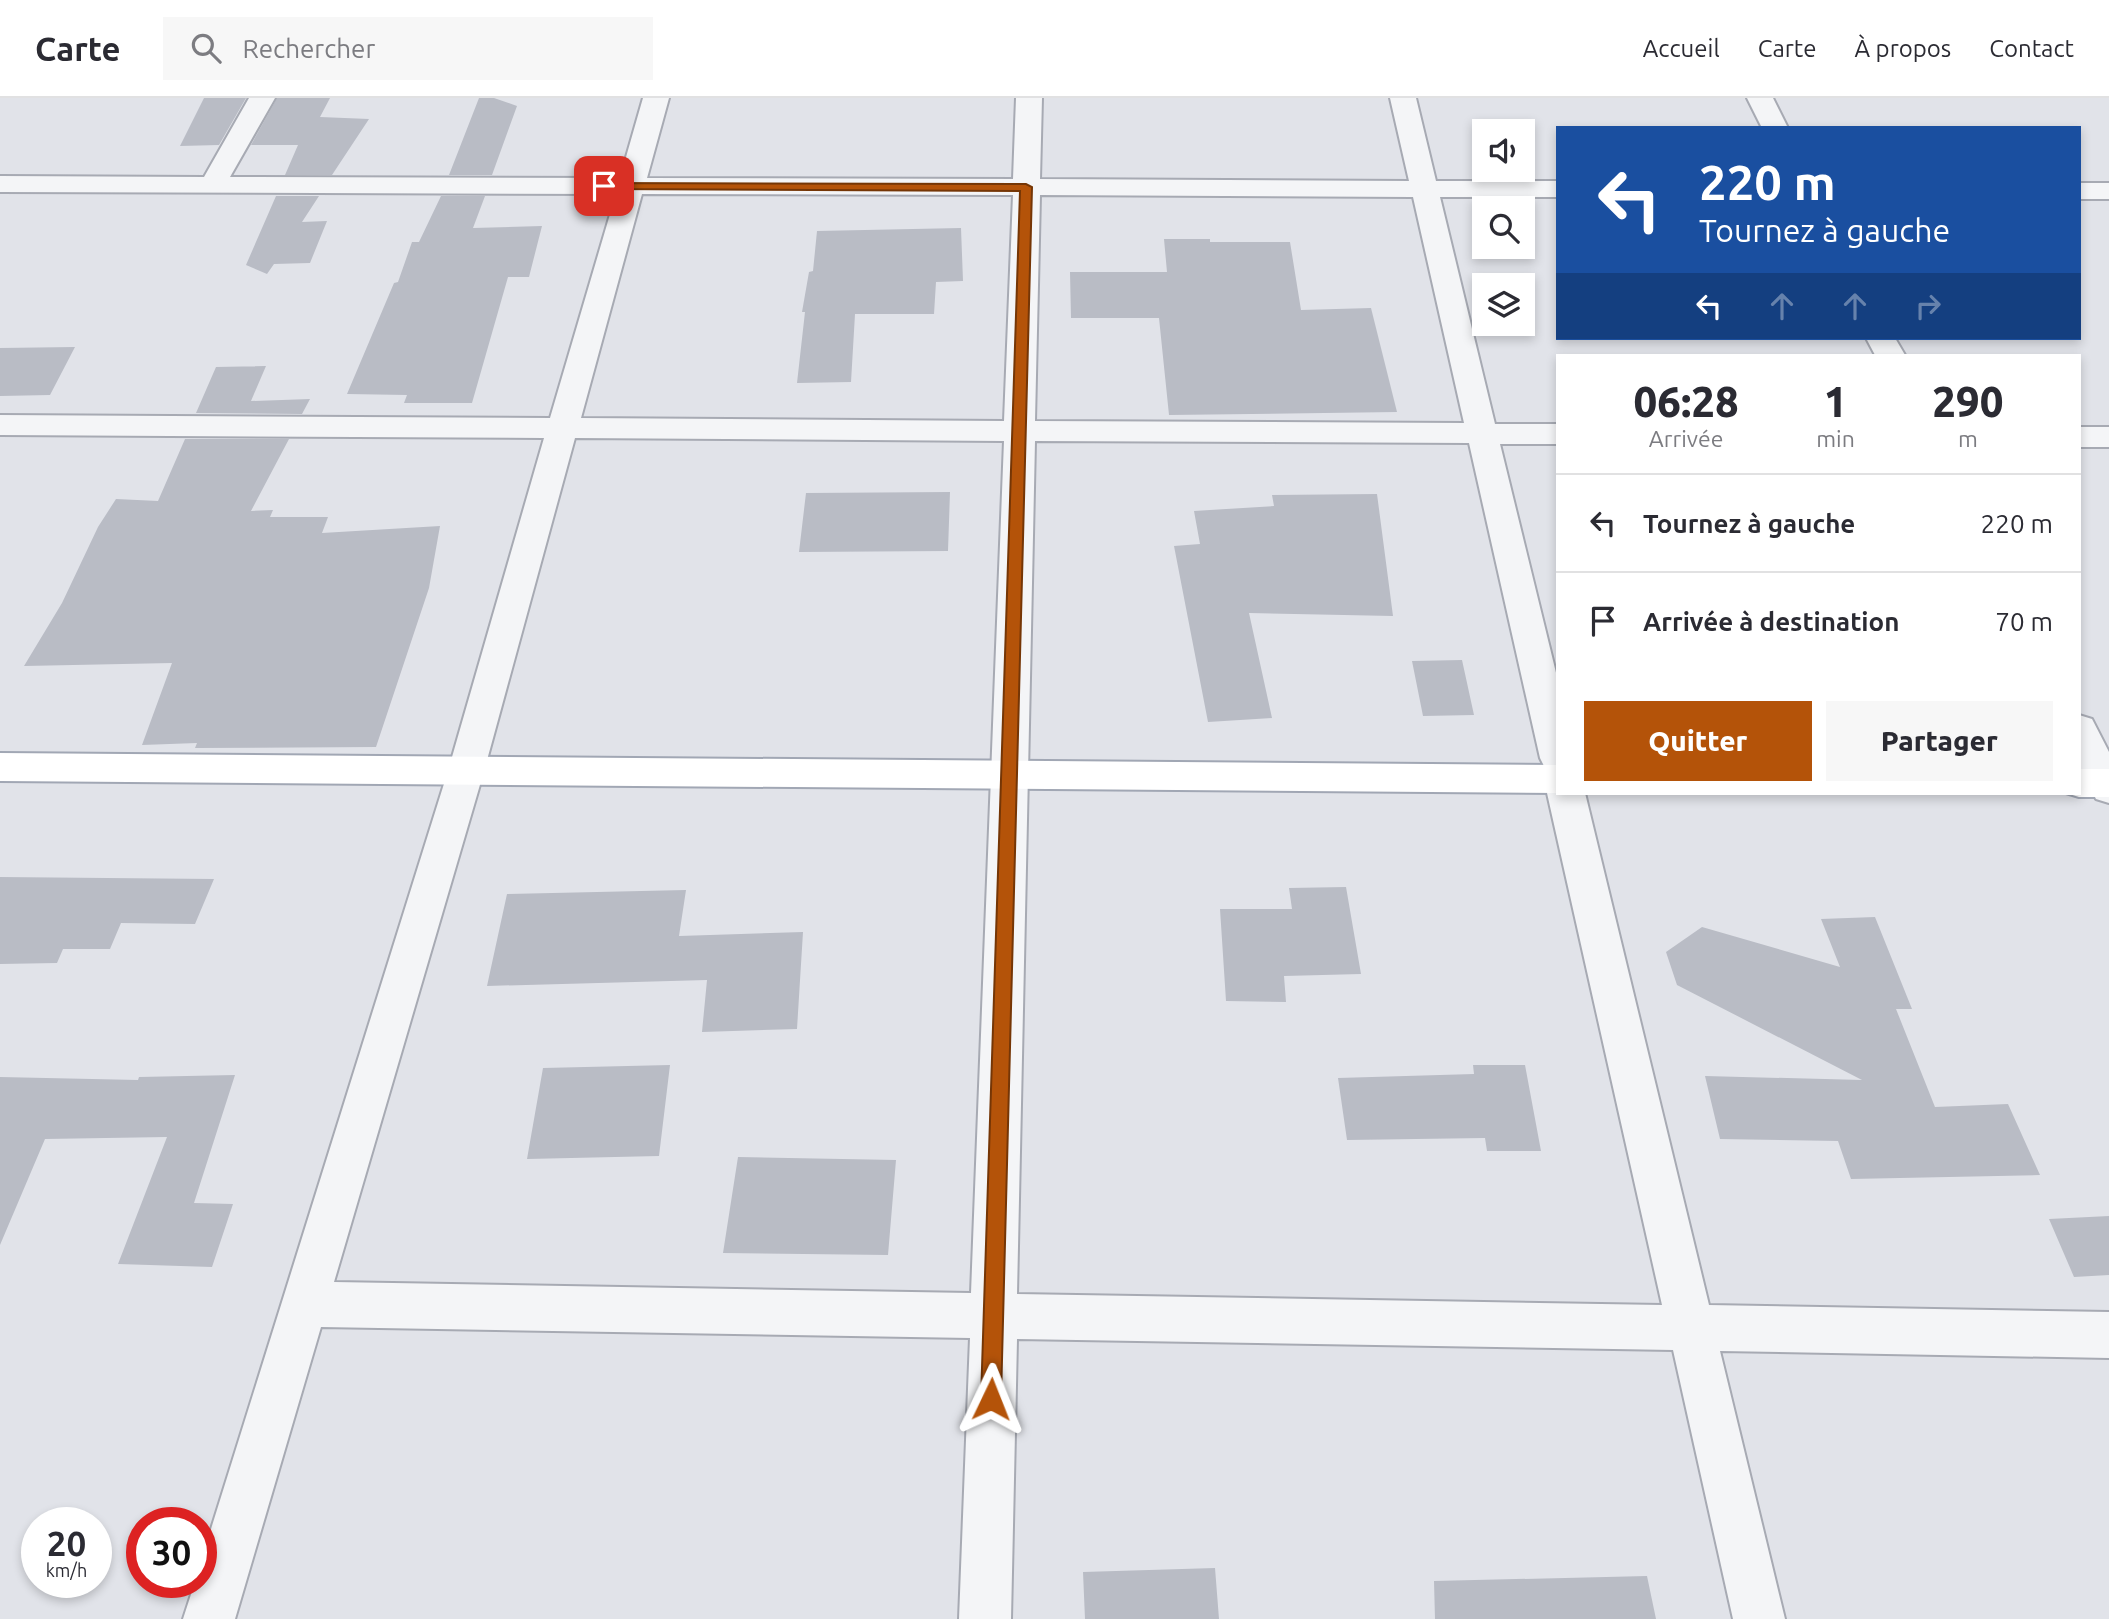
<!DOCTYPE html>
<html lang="fr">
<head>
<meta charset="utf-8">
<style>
  :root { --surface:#fff; --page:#f7f7f7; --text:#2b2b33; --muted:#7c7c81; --line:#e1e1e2; --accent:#b45309 }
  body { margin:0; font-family:Ubuntu,sans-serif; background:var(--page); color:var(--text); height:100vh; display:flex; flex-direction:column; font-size:26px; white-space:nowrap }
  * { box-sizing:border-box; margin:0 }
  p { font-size:23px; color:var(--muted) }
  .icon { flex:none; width:38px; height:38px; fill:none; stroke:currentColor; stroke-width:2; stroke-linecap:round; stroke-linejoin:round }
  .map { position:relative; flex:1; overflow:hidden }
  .sheet { position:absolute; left:1556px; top:256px; width:525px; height:441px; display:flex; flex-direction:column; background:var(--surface); border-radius:0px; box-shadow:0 4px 10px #0003 }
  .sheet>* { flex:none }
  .banner { position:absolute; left:1556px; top:28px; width:525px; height:214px; border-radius:0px; box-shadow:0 4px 10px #0003; background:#1a4fa0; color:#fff; overflow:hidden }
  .tools { position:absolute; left:1472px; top:21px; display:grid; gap:14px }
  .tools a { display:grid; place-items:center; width:63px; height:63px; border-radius:0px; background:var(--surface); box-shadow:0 4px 10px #0003; font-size:35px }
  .speed { position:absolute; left:21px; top:1409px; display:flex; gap:14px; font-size:35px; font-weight:700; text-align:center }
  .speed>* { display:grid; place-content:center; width:91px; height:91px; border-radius:50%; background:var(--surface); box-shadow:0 4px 10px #0003; line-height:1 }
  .speed small { font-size:18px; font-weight:400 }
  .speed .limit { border:10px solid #d22; background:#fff; color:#111 }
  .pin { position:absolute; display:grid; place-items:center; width:60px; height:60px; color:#fff; margin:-30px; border-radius:14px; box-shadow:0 4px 10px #0006 }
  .me { position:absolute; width:77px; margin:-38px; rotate:2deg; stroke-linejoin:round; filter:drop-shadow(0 0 5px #0008) }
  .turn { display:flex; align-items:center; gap:24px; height:147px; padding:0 28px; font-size:32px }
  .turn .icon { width:91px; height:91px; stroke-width:2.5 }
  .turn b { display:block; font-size:49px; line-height:60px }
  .lanes { display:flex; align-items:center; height:66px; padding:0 28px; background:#0003; justify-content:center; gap:35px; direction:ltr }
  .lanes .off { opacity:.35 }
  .eta { display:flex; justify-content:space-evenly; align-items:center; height:119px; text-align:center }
  .eta b { font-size:42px; font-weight:800; line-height:49px }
  .cta { display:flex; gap:14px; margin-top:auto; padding:14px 28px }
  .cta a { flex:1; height:80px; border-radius:0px; background:var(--accent); color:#fff; font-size:28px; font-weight:800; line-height:80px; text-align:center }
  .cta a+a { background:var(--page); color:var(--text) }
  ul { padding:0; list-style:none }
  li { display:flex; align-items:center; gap:21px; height:98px; padding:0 28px; border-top:2px solid var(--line) }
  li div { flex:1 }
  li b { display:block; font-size:26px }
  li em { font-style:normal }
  header { display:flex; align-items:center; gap:42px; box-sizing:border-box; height:98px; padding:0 35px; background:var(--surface); border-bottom:2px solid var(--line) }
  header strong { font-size:33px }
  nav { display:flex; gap:38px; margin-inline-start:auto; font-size:24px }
  .search { width:490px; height:63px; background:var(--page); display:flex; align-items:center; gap:18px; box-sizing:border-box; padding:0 24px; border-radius:0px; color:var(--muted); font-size:26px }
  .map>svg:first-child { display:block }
  .building { fill:#b9bcc5 }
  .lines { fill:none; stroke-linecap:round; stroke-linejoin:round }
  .minor-casing { stroke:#a7aab3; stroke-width:4 }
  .major-casing { stroke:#a1a7b4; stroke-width:4 }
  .minor { fill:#f4f5f7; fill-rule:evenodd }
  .major { fill:#fff; fill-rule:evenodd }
  .route { fill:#b45309; stroke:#753606; stroke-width:2 }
</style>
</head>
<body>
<header>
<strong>Carte</strong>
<div class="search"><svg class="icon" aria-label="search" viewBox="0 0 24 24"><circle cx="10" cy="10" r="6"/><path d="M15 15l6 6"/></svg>Rechercher</div>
<nav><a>Accueil</a><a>Carte</a><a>À propos</a><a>Contact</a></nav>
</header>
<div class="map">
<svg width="2109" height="1521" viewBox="0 0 2109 1521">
  <rect width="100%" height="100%" fill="#e1e3e9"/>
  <path class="building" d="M 204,0 L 246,0 L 219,47 L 180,48 Z
    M 277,0 L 330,0 L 320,19 L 369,21 L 332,77 L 285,77 L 298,47 L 251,47 Z
    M 479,0 L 494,0 L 517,8 L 492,77 L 449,77 Z
    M 276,98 L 319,98 L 302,124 L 327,123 L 310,165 L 274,166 L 267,176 L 246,167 Z
    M 441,98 L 485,98 L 473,130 L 542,128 L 529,179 L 508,179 L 472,305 L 404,305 L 407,297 L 347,296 L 394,185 L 398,184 L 412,144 L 419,144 Z
    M 961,130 L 963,183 L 936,184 L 934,216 L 855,216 L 851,284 L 797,285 L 805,214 L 802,214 L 809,174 L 813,173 L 817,133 Z
    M 1164,141 L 1210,141 L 1210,144 L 1290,144 L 1301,212 L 1371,210 L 1397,314 L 1169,317 L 1159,220 L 1071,220 L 1070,174 L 1167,174 Z
    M 75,249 L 50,297 L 0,298 L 0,250 Z
    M 266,268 L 251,303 L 310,301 L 302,316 L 196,315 L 216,269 Z
    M 185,341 L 289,341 L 251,413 L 273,412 L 270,419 L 328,419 L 322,435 L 440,428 L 429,490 L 376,649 L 195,650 L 197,645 L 142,647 L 172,565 L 24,568 L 62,505 L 98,429 L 116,401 L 158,403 Z
    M 950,394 L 948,453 L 799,454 L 806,395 Z
    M 1377,396 L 1393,518 L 1249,515 L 1272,620 L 1208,624 L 1174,448 L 1200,446 L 1194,413 L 1274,408 L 1272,397 Z
    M 1462,562 L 1474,617 L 1423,618 L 1412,563 Z
    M 0,779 L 214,781 L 195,826 L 121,825 L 110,851 L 63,851 L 57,865 L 0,866 Z
    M 1346,789 L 1361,876 L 1284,878 L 1286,904 L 1226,903 L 1220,811 L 1292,811 L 1289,790 Z
    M 686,792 L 679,838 L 803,834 L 797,931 L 702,934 L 707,882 L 487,888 L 507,796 Z
    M 1875,819 L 1912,911 L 1896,911 L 1935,1009 L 2008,1006 L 2040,1077 L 1851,1081 L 1838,1043 L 1720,1041 L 1705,978 L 1862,982 L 1677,887 L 1666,854 L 1702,829 L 1840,869 L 1821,821 Z
    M 670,967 L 659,1058 L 527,1061 L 543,970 Z
    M 1473,967 L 1525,967 L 1541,1053 L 1487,1053 L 1485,1040 L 1347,1042 L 1338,980 L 1474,976 Z
    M 235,977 L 194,1105 L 233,1106 L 212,1169 L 118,1166 L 167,1039 L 45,1041 L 0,1147 L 0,979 L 138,982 L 139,979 Z
    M 738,1059 L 896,1062 L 888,1157 L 723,1155 Z
    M 2109,1118 L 2109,1177 L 2074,1179 L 2049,1121 Z
    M 1215,1470 L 1219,1521 L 1085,1521 L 1083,1474 Z
    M 1647,1478 L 1656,1521 L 1435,1521 L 1434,1483 Z"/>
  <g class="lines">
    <defs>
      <path id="minor" d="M 249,0 L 275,0 L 230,79 L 620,80 L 643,0 L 669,0 L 647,80 L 1013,81 L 1016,0 L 1042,0 L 1040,81 L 1409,83 L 1390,0 L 1416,0 L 1436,83 L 1558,83 L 1558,99 L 1440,99 L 1495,326 L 1558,326 L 1558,346 L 1500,346 L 1558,583 L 1558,674 L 1545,670 L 1540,660 L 1469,345 L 1035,343 L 1017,1196 L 1662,1207 L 1547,695 L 1553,685 L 1558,683 L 1558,695 L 1585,695 L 1709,1207 L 2109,1214 L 2109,1260 L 1720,1253 L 1785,1521 L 1733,1521 L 1673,1252 L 1017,1241 L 1011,1521 L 959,1521 L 970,1240 L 321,1229 L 235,1521 L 183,1521 L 195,1484 L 201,1484 L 201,1463 L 448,673 L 544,340 L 0,337 L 0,317 L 550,320 L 616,96 L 0,94 L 0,78 L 204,79 ZM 642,96 L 1013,97 L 1004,323 L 581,320 ZM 1040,97 L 1413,99 L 1464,325 L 1035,323 ZM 575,340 L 1004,343 L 971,1195 L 334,1184 L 484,673 Z
        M 1747,0 L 1773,0 L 1788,30 L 1762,30 Z
        M 2079,85 L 2109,85 L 2109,101 L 2079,101 Z
        M 1866,240 L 1895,240 L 1905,257 L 1875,257 Z
        M 2079,329 L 2109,329 L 2109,349 L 2079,349 Z
        M 2079,617 L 2092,621 L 2109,654 L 2109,705 L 2096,701 L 2079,668 Z"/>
      <path id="major" d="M 0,655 L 1558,667 L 1558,695 L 1560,695 L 1558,695 L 0,683 Z
        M 2079,671 L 2109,671 L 2109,699 L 2079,699 L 2066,695 L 2079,695 Z"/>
    </defs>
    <use href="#minor" class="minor-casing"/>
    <use href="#major" class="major-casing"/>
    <use href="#minor" class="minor"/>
    <use href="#major" class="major"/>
  </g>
  <path class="route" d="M 600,85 L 1026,86 L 1032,89 L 1001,1301 L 998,1308 L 991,1310 L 984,1308 L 981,1301 L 1020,93 L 604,91 L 600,90 Z"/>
</svg>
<div class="tools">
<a><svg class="icon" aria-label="sound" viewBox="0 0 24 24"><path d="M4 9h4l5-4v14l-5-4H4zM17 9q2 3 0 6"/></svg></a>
<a><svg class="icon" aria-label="search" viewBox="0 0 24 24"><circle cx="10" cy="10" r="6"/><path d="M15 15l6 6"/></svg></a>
<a><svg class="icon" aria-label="layers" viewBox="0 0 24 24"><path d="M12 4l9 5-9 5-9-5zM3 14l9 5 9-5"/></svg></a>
</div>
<div class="speed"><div>20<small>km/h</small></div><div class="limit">30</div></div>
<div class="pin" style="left:604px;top:88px;background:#d93025"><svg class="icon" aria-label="arrive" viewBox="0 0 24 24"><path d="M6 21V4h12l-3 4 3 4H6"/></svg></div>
<svg class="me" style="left:991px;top:1301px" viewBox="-20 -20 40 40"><path d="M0-17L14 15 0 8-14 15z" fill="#b45309" stroke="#fff" stroke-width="4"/></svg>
<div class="banner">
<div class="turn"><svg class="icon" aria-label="left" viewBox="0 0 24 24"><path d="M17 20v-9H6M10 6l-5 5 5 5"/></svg><div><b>220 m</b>Tournez à gauche</div></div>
<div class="lanes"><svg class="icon" aria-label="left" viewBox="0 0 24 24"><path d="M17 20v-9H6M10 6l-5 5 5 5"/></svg><svg class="icon off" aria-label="ahead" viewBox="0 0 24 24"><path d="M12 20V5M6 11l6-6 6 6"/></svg><svg class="icon off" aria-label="ahead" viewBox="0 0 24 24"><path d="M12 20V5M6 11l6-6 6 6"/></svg><svg class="icon off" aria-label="right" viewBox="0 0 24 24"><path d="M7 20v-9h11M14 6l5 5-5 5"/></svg></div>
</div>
<section class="sheet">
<div class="eta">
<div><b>06:28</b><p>Arrivée</p></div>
<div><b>1</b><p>min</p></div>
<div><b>290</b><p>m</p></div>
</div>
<ul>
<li><svg class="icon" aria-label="left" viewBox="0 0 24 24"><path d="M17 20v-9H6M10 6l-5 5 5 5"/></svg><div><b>Tournez à gauche</b></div><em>220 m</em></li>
<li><svg class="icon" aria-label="arrive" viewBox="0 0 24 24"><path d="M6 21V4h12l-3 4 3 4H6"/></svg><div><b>Arrivée à destination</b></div><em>70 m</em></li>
</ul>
<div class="cta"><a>Quitter</a><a>Partager</a></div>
</section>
</div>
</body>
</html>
